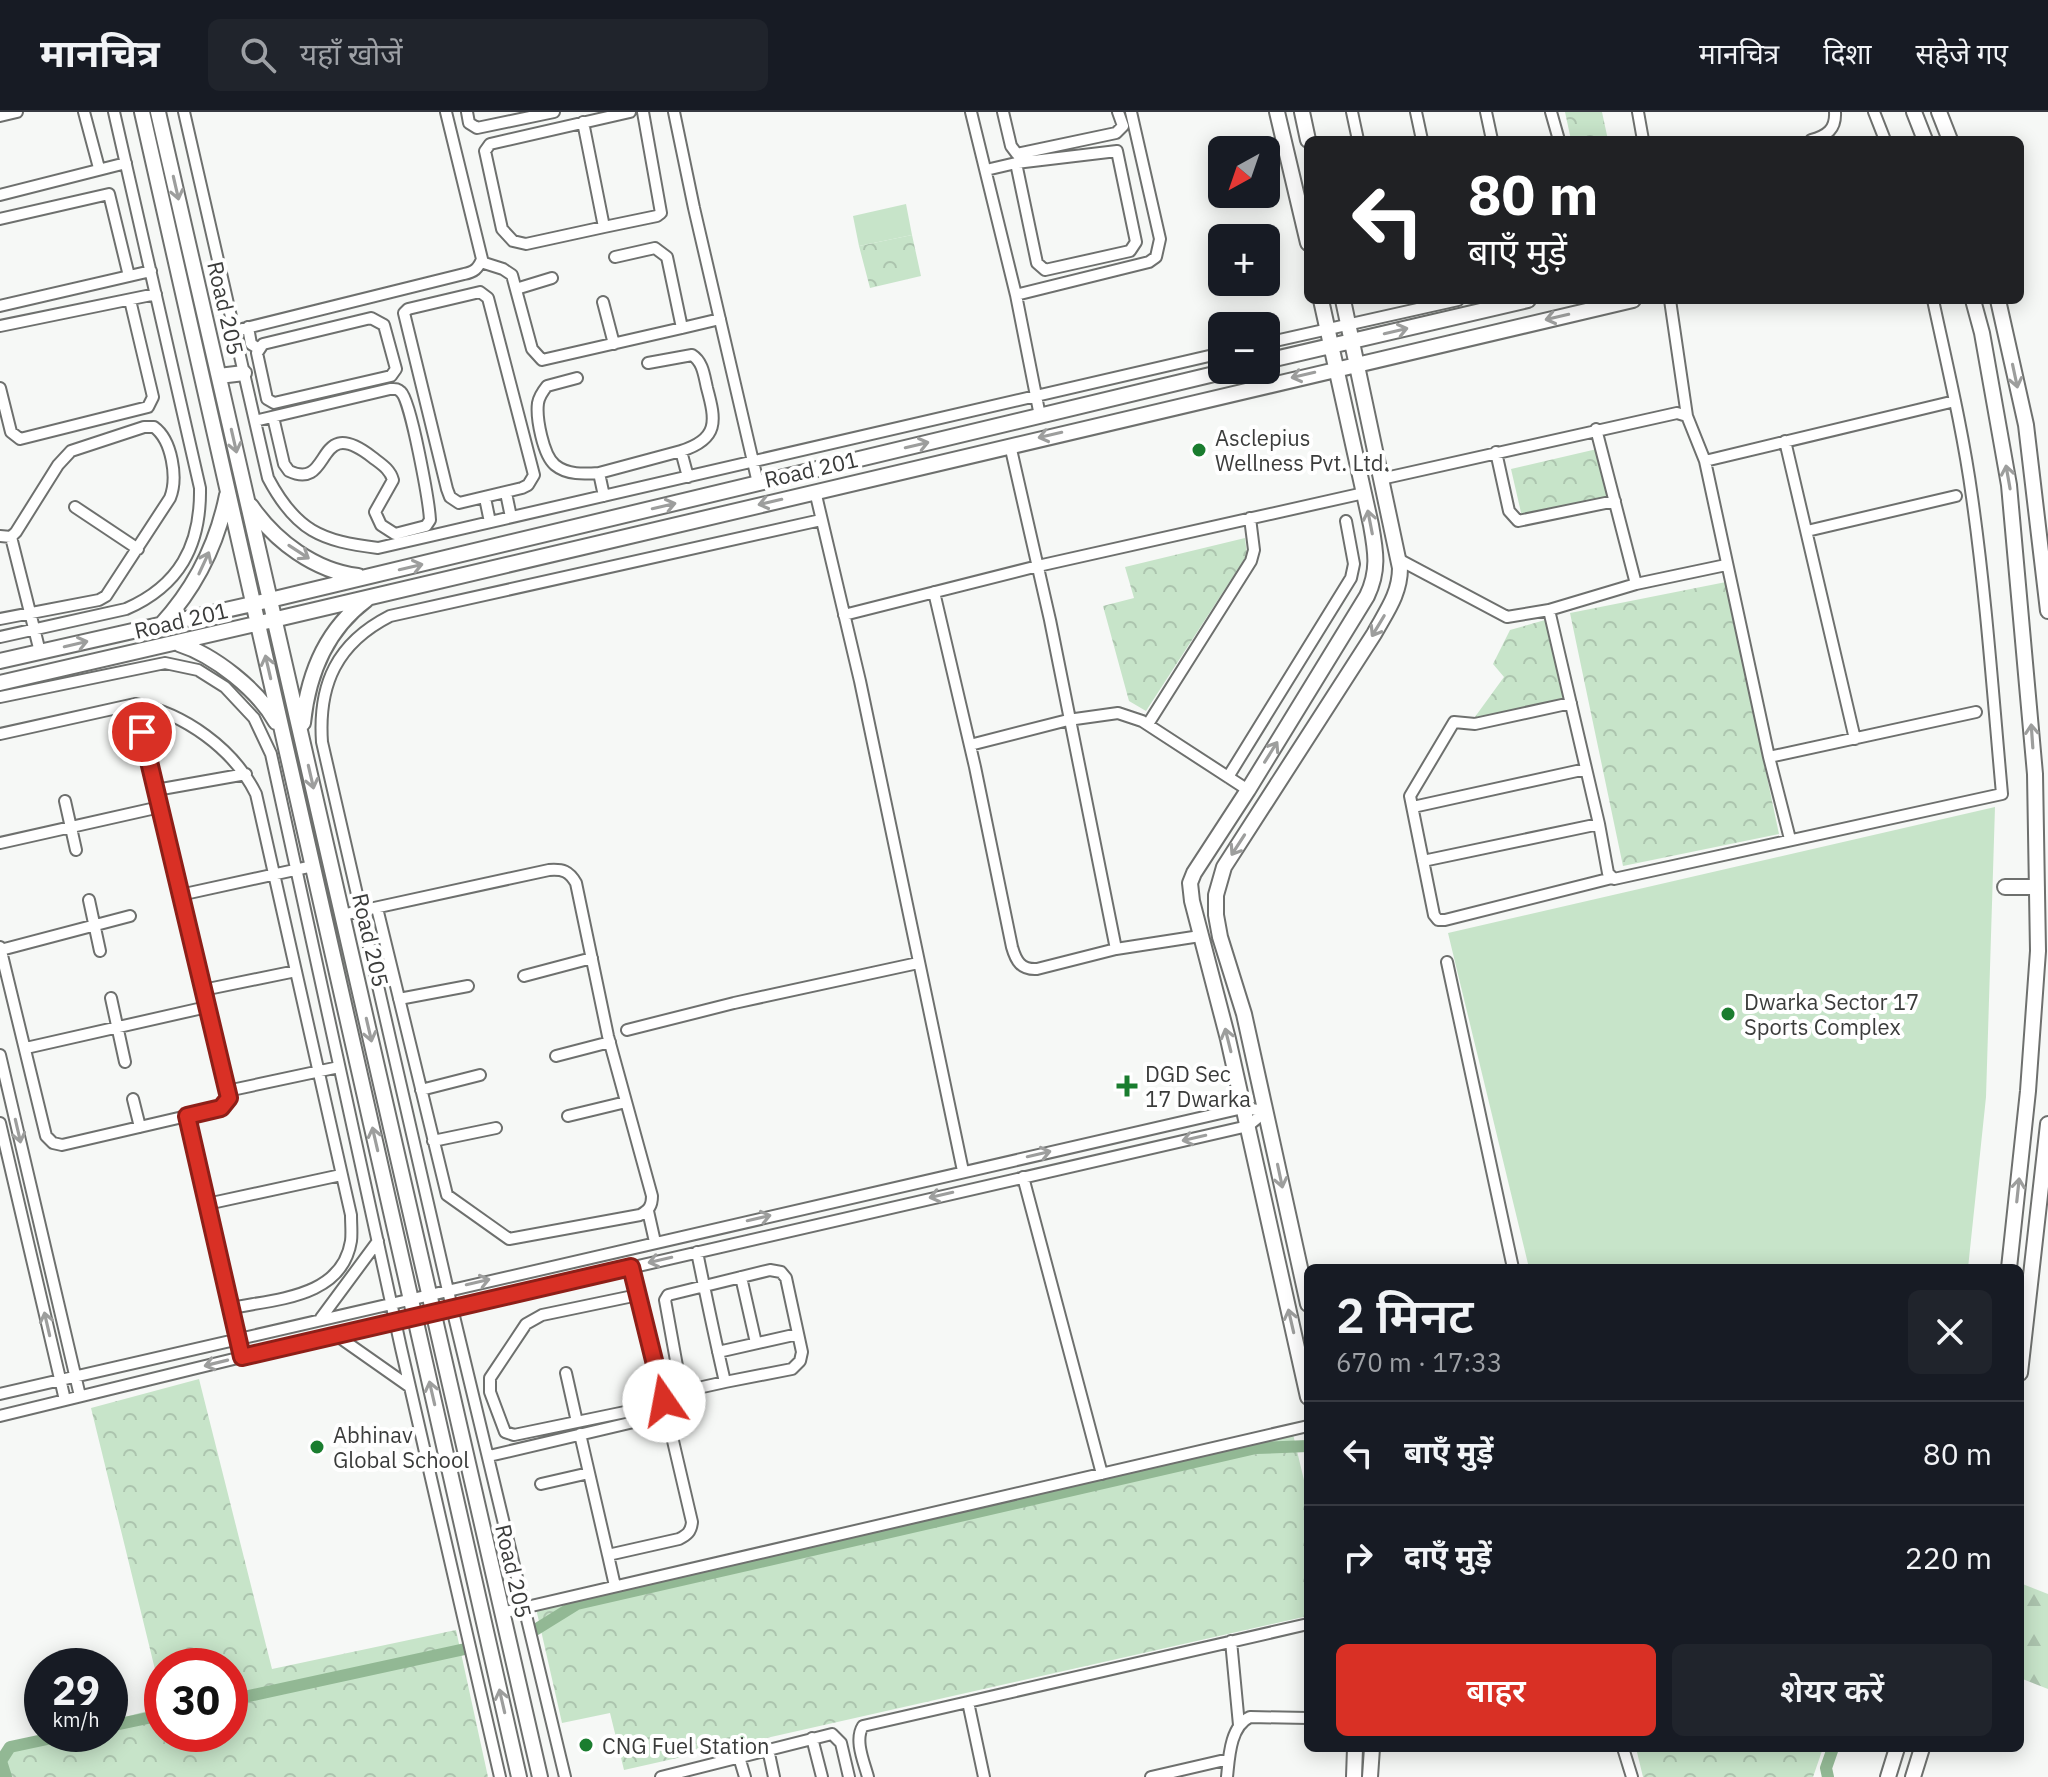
<!DOCTYPE html>
<html lang="hi">
<head>
<meta charset="utf-8">
<style>
  :root { --surface:#171b24; --page:#20242c; --text:#f1f3f6; --muted:#9ea1a6; --line:#363941; --accent:#d93025 }
  body { margin:0; font-family:"IBM Plex Sans","Noto Sans Devanagari",sans-serif; background:var(--page); color:var(--text); height:100vh; display:flex; flex-direction:column; font-size:30px; white-space:nowrap }
  * { box-sizing:border-box; margin:0 }
  p { font-size:26px; color:var(--muted) }
  .icon { flex:none; width:44px; height:44px; fill:none; stroke:currentColor; stroke-width:2; stroke-linecap:round; stroke-linejoin:round }
  .map { position:relative; flex:1; overflow:hidden }
  .details { position:absolute; left:1304px; top:1152px; width:720px; height:488px; display:flex; flex-direction:column; background:var(--surface); border-radius:12px; box-shadow:0 4px 20px #0003 }
  .details>* { flex:none }
  .banner { position:absolute; left:1304px; top:24px; width:720px; height:168px; border-radius:12px; box-shadow:0 4px 20px #0003; background:#202124; color:#fff; overflow:hidden }
  .needle { width:52px; rotate:220deg }
  .fabs { position:absolute; left:1208px; top:24px; display:grid; gap:16px }
  .fabs a { display:grid; place-items:center; width:72px; height:72px; border-radius:12px; background:var(--surface); box-shadow:0 4px 20px #0003; font-size:40px }
  .speed { position:absolute; left:24px; top:1536px; display:flex; gap:16px; font-size:40px; font-weight:700; text-align:center }
  .speed>* { display:grid; place-content:center; width:104px; height:104px; border-radius:50%; background:var(--surface); box-shadow:0 4px 20px #0003; line-height:1 }
  .speed small { font-size:20px; font-weight:400 }
  .speed .limit { border:12px solid #d22; background:#fff; color:#111 }
  .pin { position:absolute; display:grid; place-items:center; width:68px; height:68px; color:#fff; margin:-34px; border:4px solid #fff; border-radius:50%; box-shadow:0 2px 8px #0007 }
  .me { position:absolute; width:88px; margin:-44px; rotate:348deg; stroke-linejoin:round; filter:drop-shadow(0 0 6px #0008) }
  .turn { display:flex; align-items:center; gap:28px; height:168px; padding:0 32px; font-size:36px }
  .turn .icon { width:104px; height:104px; stroke-width:2.5 }
  .turn b { display:block; font-size:56px; line-height:68px }
  .round { display:grid; place-items:center; flex:none; width:84px; height:84px; border-radius:12px; background:var(--page) }
  .summary { display:flex; align-items:center; justify-content:space-between; height:136px; padding:0 32px }
  h1 { font-size:48px; font-weight:600; line-height:60px }
  .primary-button { display:flex; gap:16px; margin-top:auto; padding:16px 32px }
  .primary-button a { flex:1; height:92px; border-radius:12px; background:var(--accent); color:#fff; font-size:32px; font-weight:600; line-height:92px; text-align:center }
  .primary-button a+a { background:var(--page); color:var(--text) }
  ul { padding:0; list-style:none }
  li { display:flex; align-items:center; gap:24px; height:104px; padding:0 32px; border-top:2px solid var(--line) }
  li div { flex:1 }
  li b { display:block; font-size:30px }
  li em { font-style:normal }
  header { display:flex; align-items:center; gap:48px; box-sizing:border-box; height:112px; padding:0 40px; background:var(--surface); border-bottom:2px solid var(--line) }
  header strong { font-size:38px }
  nav { display:flex; gap:44px; margin-inline-start:auto; font-size:28px }
  .search { width:560px; height:72px; background:var(--page); display:flex; align-items:center; gap:20px; box-sizing:border-box; padding:0 28px; border-radius:12px; color:var(--muted); font-size:30px }
  .map>svg:first-child { display:block }
  .forest { fill:url(#forest-firs) }
  .park { fill:url(#park-crowns) }
  .pitch { fill:#c7e4c9 }
  .lines { fill:none; stroke-linecap:round; stroke-linejoin:round }
  .canal { stroke:#92b894; stroke-width:12 }
  .street-casing { stroke:#6e706e; stroke-width:14 }
  .secondary-casing { stroke:#6e706e; stroke-width:18 }
  .street { stroke:#fff; stroke-width:10 }
  .secondary { stroke:#fff; stroke-width:14 }
  .oneway { stroke:#9d9e9d }
  .route-casing { stroke:#8d1f18; stroke-width:20 }
  .route { stroke:#d93025; stroke-width:14 }
  .poi-dot { fill:#1a7d2f; stroke:#fff; stroke-width:3 }
  .labels { text-anchor:middle; dominant-baseline:central; stroke-width:8; stroke-linejoin:round; paint-order:stroke }
  .street-label { font-size:22px; fill:#3b3c3b; stroke:#fff }
  .poi-label { font-size:22px; fill:#3b3c3b; stroke:#fff; text-anchor:start }
</style>
</head>
<body>
<header>
<strong>मानचित्र</strong>
<div class="search"><svg class="icon" aria-label="search" viewBox="0 0 24 24"><circle cx="10" cy="10" r="6"/><path d="M15 15l6 6"/></svg>यहाँ खोजें</div>
<nav><a>मानचित्र</a><a>दिशा</a><a>सहेजे गए</a></nav>
</header>
<div class="map">
<svg width="2048" height="1665" viewBox="0 0 2048 1665">
  <defs>
    <pattern id="forest-firs" width="22" height="20" patternUnits="userSpaceOnUse" patternTransform="scale(2)"><rect width="22" height="20" fill="#c7e4c9"/><path d="M5 1l3.5 6h-7zM16 11l3.5 6h-7z" fill="#acc4ae"/></pattern>
    <pattern id="park-crowns" width="20" height="18" patternUnits="userSpaceOnUse" patternTransform="scale(2)"><rect width="20" height="18" fill="#c7e4c9"/><path d="M2 6a3 3 0 1 1 6 0M12 15a3 3 0 1 1 6 0" fill="none" stroke="#acc4ae"/></pattern>
  </defs>
  <rect width="100%" height="100%" fill="#f6f8f6"/>
  <path class="forest" d="M 2020,1471 L 2048,1482 L 2048,1577 L 2020,1566 Z"/>
  <path class="park" d="M 1565,0 L 1602,0 L 1608,28 L 1571,28 Z
    M 912,123 L 921,164 L 870,176 L 859,134 Z
    M 1597,337 L 1608,386 L 1522,405 L 1511,357 Z
    M 1245,426 L 1247,443 L 1146,599 L 1129,589 L 1103,494 L 1134,486 L 1125,455 Z
    M 1726,470 L 1779,722 L 1623,754 L 1570,501 Z
    M 1545,508 L 1566,588 L 1472,609 L 1504,565 L 1493,552 L 1510,518 Z
    M 199,1267 L 272,1557 L 456,1518 L 488,1665 L 0,1665 L 0,1639 L 64,1622 L 110,1622 L 110,1609 L 162,1595 L 162,1622 L 230,1622 L 230,1554 L 162,1554 L 162,1586 L 91,1296 Z
    M 1293,1322 L 1308,1385 L 1308,1504 L 624,1658 L 610,1601 L 562,1611 L 535,1492 Z
    M 1636,1636 L 1823,1636 L 1813,1665 L 1643,1665 Z"/>
  <path class="pitch" d="M 906,92 L 912,123 L 859,134 L 853,104 Z
    M 1995,695 L 1986,985 L 1968,1156 L 1529,1156 L 1448,821 Z"/>
  <g class="lines">
    <path class="canal" d="M 535,1518 L 577,1492 L 1256,1336 L 1308,1334
      M 230,1588 L 465,1537
      M 110,1614 L 162,1603
      M 6,1665 L 1,1649 L 10,1635 L 71,1622
      M 1828,1665 L 1826,1656 L 1833,1636"/>
    <defs>
      <path id="street" d="M 84,0 L 99,56
        M 184,0 L 268,366 C 296,419 321,429 378,436 L 1222,241
        M 467,0 L 469,11 L 477,16 L 554,0
        M 674,0 L 694,96 L 758,371
        M 971,0 L 1016,183 L 1040,304
        M 1003,0 L 1011,34 L 1017,42 L 1116,21 L 1123,14 L 1118,0
        M 1352,0 L 1358,28
        M 1416,0 L 1422,28
        M 1486,0 L 1492,28
        M 1551,0 L 1559,28
        M 1638,0 L 1643,28
        M 1874,0 L 1885,28
        M 0,4 L 17,0
        M 583,10 L 604,115 L 526,132 L 513,129 L 502,117 L 485,39 L 490,32 L 630,0
        M 1811,28 C 1827,24 1836,17 1835,0
        M 986,58 L 1016,51 L 1117,39 L 1136,130 L 1130,139 L 1045,158 L 1037,151 L 1016,51
        M 0,83 L 126,51
        M 0,107 L 109,82 L 129,164
        M 604,115 L 657,104 L 661,101 L 643,0
        M 615,145 L 655,136 L 667,145 L 682,216 L 720,207
        M 481,150 L 503,157 L 512,163 L 532,237 L 542,248 L 682,216
        M 516,177 L 552,166
        M 480,180 L 488,186 L 534,363 L 528,373 L 522,376 L 459,391 L 450,385 L 447,377 L 404,201 L 408,197 Z
        M 1016,183 L 1149,150 L 1156,145 L 1160,127 L 1131,0
        M 1670,188 L 1687,304
        M 603,190 L 614,232
        M 0,194 L 151,159
        M 371,206 L 384,213 L 396,257 L 391,264 L 274,291 L 267,287 L 257,241 L 263,232 Z
        M 0,214 L 156,182
        M 248,215 L 251,232 L 259,237
        M 234,219 L 464,162 C 474,160 478,157 482,147 L 446,0
        M 1266,231 L 1458,188
        M 648,251 L 692,243 C 703,250 704,263 707,276 C 716,309 719,327 681,339 L 688,365
        M 577,266 L 547,274 C 543,279 539,285 538,291 C 536,306 543,343 555,353 C 567,363 584,362 599,361 L 604,384
        M 0,276 L 11,320 L 20,327 L 148,295 L 153,285 L 130,188
        M 255,309 L 390,277 C 395,277 397,276 401,280 C 411,289 429,390 430,408 L 426,414 L 395,422 L 381,413 L 375,400 L 393,368 C 390,357 381,352 372,345 C 314,300 333,380 289,359 L 284,352 L 273,305
        M 1596,317 L 1636,472 L 1726,453
        M 1785,329 L 1855,627
        M 1010,333 L 1050,508 L 1116,837
        M 1496,340 L 1509,399 L 1518,409 L 1615,389
        M 1705,349 L 1955,289
        M 599,361 L 681,339
        M 1381,367 L 1677,301 L 1687,304 L 1705,349 L 1769,645 L 1790,727
        M 815,379 L 860,569 L 963,1059
        M 506,381 L 511,405
        M 485,386 L 490,410
        M 75,395 L 138,437
        M 1807,419 L 1956,384
        M 0,424 L 11,425 L 16,420 L 58,353 L 71,339 L 144,315 L 154,315 C 172,328 178,366 170,386 L 106,484 L 99,488 L 0,507
        M 11,425 L 40,540
        M 1398,447 L 1507,505 L 1549,498 L 1636,472
        M 934,480 L 975,655 L 1012,835 C 1016,849 1021,858 1037,857 L 1116,837 L 1200,824
        M 1549,498 L 1599,712 L 1608,761 L 1614,767 L 2002,682 C 1993,583 1986,483 1972,385 C 1963,319 1947,253 1933,188
        M 844,503 L 1038,454 L 1364,381
        M 0,525 L 126,497 C 179,474 201,434 200,376 L 114,0
        M 0,585 L 165,551 L 198,558 L 225,575 L 254,606 L 271,642 L 401,1236 L 500,1665
        M 1571,591 L 1475,612 L 1454,610 L 1410,684 L 1434,803 L 1438,808 L 1445,808 L 1612,766
        M 135,592 L 227,979
        M 1148,612 L 1251,449 L 1254,438 L 1250,406
        M 0,622 L 135,592 C 184,601 234,637 256,682 L 351,1103 C 351,1112 352,1121 351,1129 C 342,1186 275,1187 231,1196
        M 970,633 L 1068,608 L 1118,601 L 1142,609 L 1248,678
        M 1769,645 L 1976,600
        M 1228,665 L 1351,466 L 1354,452 L 1346,409
        M 156,678 L 246,662
        M 65,689 L 76,738
        M 1413,695 L 1586,657
        M 0,731 L 160,695
        M 1423,749 L 1599,712
        M 180,783 L 313,754
        M 89,788 L 100,839
        M 342,803 L 549,758 C 563,757 569,759 576,771 L 608,924 L 652,1084 C 652,1094 649,1098 640,1103 L 509,1127 L 447,1083 L 377,796
        M 0,835 L 46,1024 L 53,1031 L 62,1033 L 187,1004 L 242,1245
        M 1,838 L 130,804
        M 1447,850 L 1513,1156
        M 524,864 L 592,846
        M 203,878 L 296,859
        M 111,886 L 125,950
        M 399,887 L 468,874
        M 627,918 L 734,891 L 918,851
        M 26,936 L 207,895
        M 0,943 L 80,1284
        M 556,944 L 610,930
        M 421,978 L 480,963
        M 133,987 L 140,1015
        M 187,1004 L 221,996 L 229,986 L 227,979 L 339,955
        M 568,1004 L 626,990
        M 0,1011 L 65,1288
        M 433,1029 L 496,1016
        M 1023,1065 L 1102,1362
        M 207,1092 L 341,1063
        M 648,1099 L 655,1130
        M 697,1140 C 706,1184 715,1227 725,1270 L 792,1257 L 800,1249 L 802,1240 L 786,1166 L 781,1160 L 770,1158 L 668,1183 L 665,1188 L 681,1276 L 689,1278 L 725,1270
        M 631,1155 L 664,1285 L 664,1289 L 654,1294 L 514,1323 L 505,1320 L 490,1280 L 490,1266 L 526,1212 L 542,1203 L 638,1183
        M 741,1165 L 756,1231
        M 321,1206 L 378,1129
        M 336,1223 L 410,1275
        M 718,1240 L 798,1222
        M 566,1261 L 577,1310
        M 0,1282 L 1243,996 L 1266,999
        M 0,1304 L 242,1245 L 1248,1014 L 1266,999
        M 489,1344 L 655,1305 L 662,1305 L 670,1316 L 692,1410 C 691,1420 687,1423 679,1427 L 608,1443 L 580,1322
        M 541,1372 L 589,1361
        M 608,1443 L 615,1474
        M 501,1501 L 1308,1314
        M 1231,1529 L 1239,1613
        M 812,1626 L 822,1665
        M 1623,1636 L 1632,1665
        M 768,1637 L 774,1665
        M 739,1645 L 745,1665
        M 565,1665 L 452,1196 L 322,630 C 318,572 337,531 390,504 L 821,408
        M 661,1665 L 832,1622 L 841,1631 L 849,1665
        M 868,1665 C 864,1650 854,1628 863,1614 L 968,1590
        M 984,1665 L 968,1590 L 1308,1512
        M 1151,1665 L 1229,1647
        M 1227,1665 C 1229,1646 1230,1614 1250,1605 L 1308,1606"/>
      <path id="secondary" d="M 142,0 L 519,1665
        M 158,0 L 540,1665
        M 1277,0 L 1308,131
        M 1302,0 L 1308,28
        M 1914,0 L 1925,28
        M 1939,0 L 1950,28
        M 1973,188 L 1982,221 L 2009,373 L 2035,662 L 2038,839 L 2028,979 L 2009,1156
        M 1998,188 L 2026,313 L 2048,499
        M 1266,249 L 1528,188
        M 219,264 L 244,261
        M 251,394 C 275,429 315,459 358,464
        M 161,513 C 195,476 217,433 227,383
        M 179,532 C 214,543 258,578 276,610
        M 0,549 L 270,488 L 1231,258
        M 0,571 C 545,447 1087,311 1633,188
        M 303,611 C 308,563 326,518 366,488
        M 2005,775 L 2037,775
        M 1308,1192 L 1244,902 L 1220,825 L 1216,803 L 1216,783 L 1224,755 L 1374,522 C 1386,500 1400,482 1400,456 L 1343,188
        M 2020,1261 L 2048,1012
        M 1308,1285 L 1228,927 L 1192,789 L 1190,771 L 1194,761 L 1248,678 L 1367,484 C 1379,459 1376,440 1371,413 L 1321,188
        M 1354,1665 L 1355,1636
        M 1370,1665 L 1372,1636
        M 1888,1665 L 1897,1636
        M 1913,1665 L 1922,1636"/>
    </defs>
    <use href="#street" class="street-casing"/>
    <use href="#secondary" class="secondary-casing"/>
    <use href="#street" class="street"/>
    <use href="#secondary" class="secondary"/>
  </g>
  <defs><path id="oneway-shaft" d="M-6 0H5M1.5-3L5.5 0L1.5 3" fill="none" stroke-width="1.6" stroke-linecap="round" stroke-linejoin="round" transform="scale(2)"/></defs>
  <g class="oneway">
    <use href="#oneway-shaft" transform="translate(176 76) rotate(77)"/>
    <use href="#oneway-shaft" transform="translate(1557 205) rotate(167)"/>
    <use href="#oneway-shaft" transform="translate(1396 219) rotate(-13)"/>
    <use href="#oneway-shaft" transform="translate(1303 263) rotate(167)"/>
    <use href="#oneway-shaft" transform="translate(2015 264) rotate(78)"/>
    <use href="#oneway-shaft" transform="translate(1050 323) rotate(167)"/>
    <use href="#oneway-shaft" transform="translate(234 329) rotate(77)"/>
    <use href="#oneway-shaft" transform="translate(917 333) rotate(-13)"/>
    <use href="#oneway-shaft" transform="translate(2008 365) rotate(-100)"/>
    <use href="#oneway-shaft" transform="translate(770 390) rotate(167)"/>
    <use href="#oneway-shaft" transform="translate(664 394) rotate(-13)"/>
    <use href="#oneway-shaft" transform="translate(1370 410) rotate(-101)"/>
    <use href="#oneway-shaft" transform="translate(299 440) rotate(33)"/>
    <use href="#oneway-shaft" transform="translate(204 451) rotate(-65)"/>
    <use href="#oneway-shaft" transform="translate(411 455) rotate(-13)"/>
    <use href="#oneway-shaft" transform="translate(1378 514) rotate(121)"/>
    <use href="#oneway-shaft" transform="translate(76 532) rotate(-13)"/>
    <use href="#oneway-shaft" transform="translate(268 555) rotate(-103)"/>
    <use href="#oneway-shaft" transform="translate(2032 624) rotate(-94)"/>
    <use href="#oneway-shaft" transform="translate(1271 640) rotate(-58)"/>
    <use href="#oneway-shaft" transform="translate(311 665) rotate(77)"/>
    <use href="#oneway-shaft" transform="translate(1238 733) rotate(123)"/>
    <use href="#oneway-shaft" transform="translate(369 918) rotate(77)"/>
    <use href="#oneway-shaft" transform="translate(1228 928) rotate(-104)"/>
    <use href="#oneway-shaft" transform="translate(18 1019) rotate(77)"/>
    <use href="#oneway-shaft" transform="translate(1194 1026) rotate(167)"/>
    <use href="#oneway-shaft" transform="translate(375 1027) rotate(-103)"/>
    <use href="#oneway-shaft" transform="translate(1039 1042) rotate(-13)"/>
    <use href="#oneway-shaft" transform="translate(1280 1064) rotate(78)"/>
    <use href="#oneway-shaft" transform="translate(2018 1078) rotate(-84)"/>
    <use href="#oneway-shaft" transform="translate(941 1083) rotate(167)"/>
    <use href="#oneway-shaft" transform="translate(759 1106) rotate(-13)"/>
    <use href="#oneway-shaft" transform="translate(660 1148) rotate(167)"/>
    <use href="#oneway-shaft" transform="translate(478 1170) rotate(-13)"/>
    <use href="#oneway-shaft" transform="translate(1291 1209) rotate(-103)"/>
    <use href="#oneway-shaft" transform="translate(47 1212) rotate(-103)"/>
    <use href="#oneway-shaft" transform="translate(216 1251) rotate(166)"/>
    <use href="#oneway-shaft" transform="translate(432 1281) rotate(-103)"/>
    <use href="#oneway-shaft" transform="translate(502 1589) rotate(-103)"/>
  </g>
  <g class="lines">
    <defs>
      <path id="route" d="M 142,620 L 229,986 L 221,996 L 187,1004 L 242,1245 L 631,1155 L 664,1289"/>
    </defs>
    <use href="#route" class="route-casing"/>
    <use href="#route" class="route"/>
  </g>
  <g class="poi-dot">
    <circle cx="1199" cy="338" r="8"/>
    <circle cx="1728" cy="902" r="8"/>
    <path d="M1123 962h8v8h8v8h-8v8h-8v-8h-8v-8h8z"/>
    <circle cx="317" cy="1335" r="8"/>
    <circle cx="586" cy="1633" r="8"/>
  </g>
  <g class="labels">
    <g class="street-label">
      <text transform="translate(226 196) rotate(77)">Road 205</text>
      <text transform="translate(811 357) rotate(-13)">Road 201</text>
      <text transform="translate(181 508) rotate(-13)">Road 201</text>
      <text transform="translate(371 828) rotate(77)">Road 205</text>
      <text transform="translate(514 1459) rotate(77)">Road 205</text>
    </g>
    <g class="poi-label">
      <text x="1215" y="325">Asclepius<tspan x="1215" dy="25">Wellness Pvt. Ltd.</tspan></text>
      <text x="1744" y="889">Dwarka Sector 17<tspan x="1744" dy="25">Sports Complex</tspan></text>
      <text x="1145" y="961">DGD Sec<tspan x="1145" dy="25">17 Dwarka</tspan></text>
      <text x="333" y="1322">Abhinav<tspan x="333" dy="25">Global School</tspan></text>
      <text x="602" y="1633">CNG Fuel Station</text>
    </g>
  </g>
</svg>
<div class="fabs">
<a><svg class="needle" viewBox="-14 -14 28 28"><path d="M0-13l5 13h-10z" fill="#e53935"/><path d="M0 13l5-13h-10z" fill="#9ea1a6"/></svg></a>
<a>+</a>
<a>−</a>
</div>
<div class="speed"><div>29<small>km/h</small></div><div class="limit">30</div></div>
<div class="pin" style="left:142px;top:620px;background:#d93025"><svg class="icon" aria-label="arrive" viewBox="0 0 24 24"><path d="M6 21V4h12l-3 4 3 4H6"/></svg></div>
<svg class="me" style="left:664px;top:1289px" viewBox="-20 -20 40 40"><circle r="19" fill="#fff"/><path d="M0-13L10 11 0 6-10 11z" fill="#d93025"/></svg>
<div class="banner">
<div class="turn"><svg class="icon" aria-label="left" viewBox="0 0 24 24"><path d="M17 20v-9H6M10 6l-5 5 5 5"/></svg><div><b>80 m</b>बाएँ मुड़ें</div></div>
</div>
<section class="details">
<div class="summary"><div><h1>2 मिनट</h1><p>670 m · 17:33</p></div><a class="round"><svg class="icon" aria-label="close" viewBox="0 0 24 24"><path d="M6 6l12 12M18 6L6 18"/></svg></a></div>
<ul>
<li><svg class="icon" aria-label="left" viewBox="0 0 24 24"><path d="M17 20v-9H6M10 6l-5 5 5 5"/></svg><div><b>बाएँ मुड़ें</b></div><em>80 m</em></li>
<li><svg class="icon" aria-label="right" viewBox="0 0 24 24"><path d="M7 20v-9h11M14 6l5 5-5 5"/></svg><div><b>दाएँ मुड़ें</b></div><em>220 m</em></li>
</ul>
<div class="primary-button"><a>बाहर</a><a>शेयर करें</a></div>
</section>
</div>
</body>
</html>
